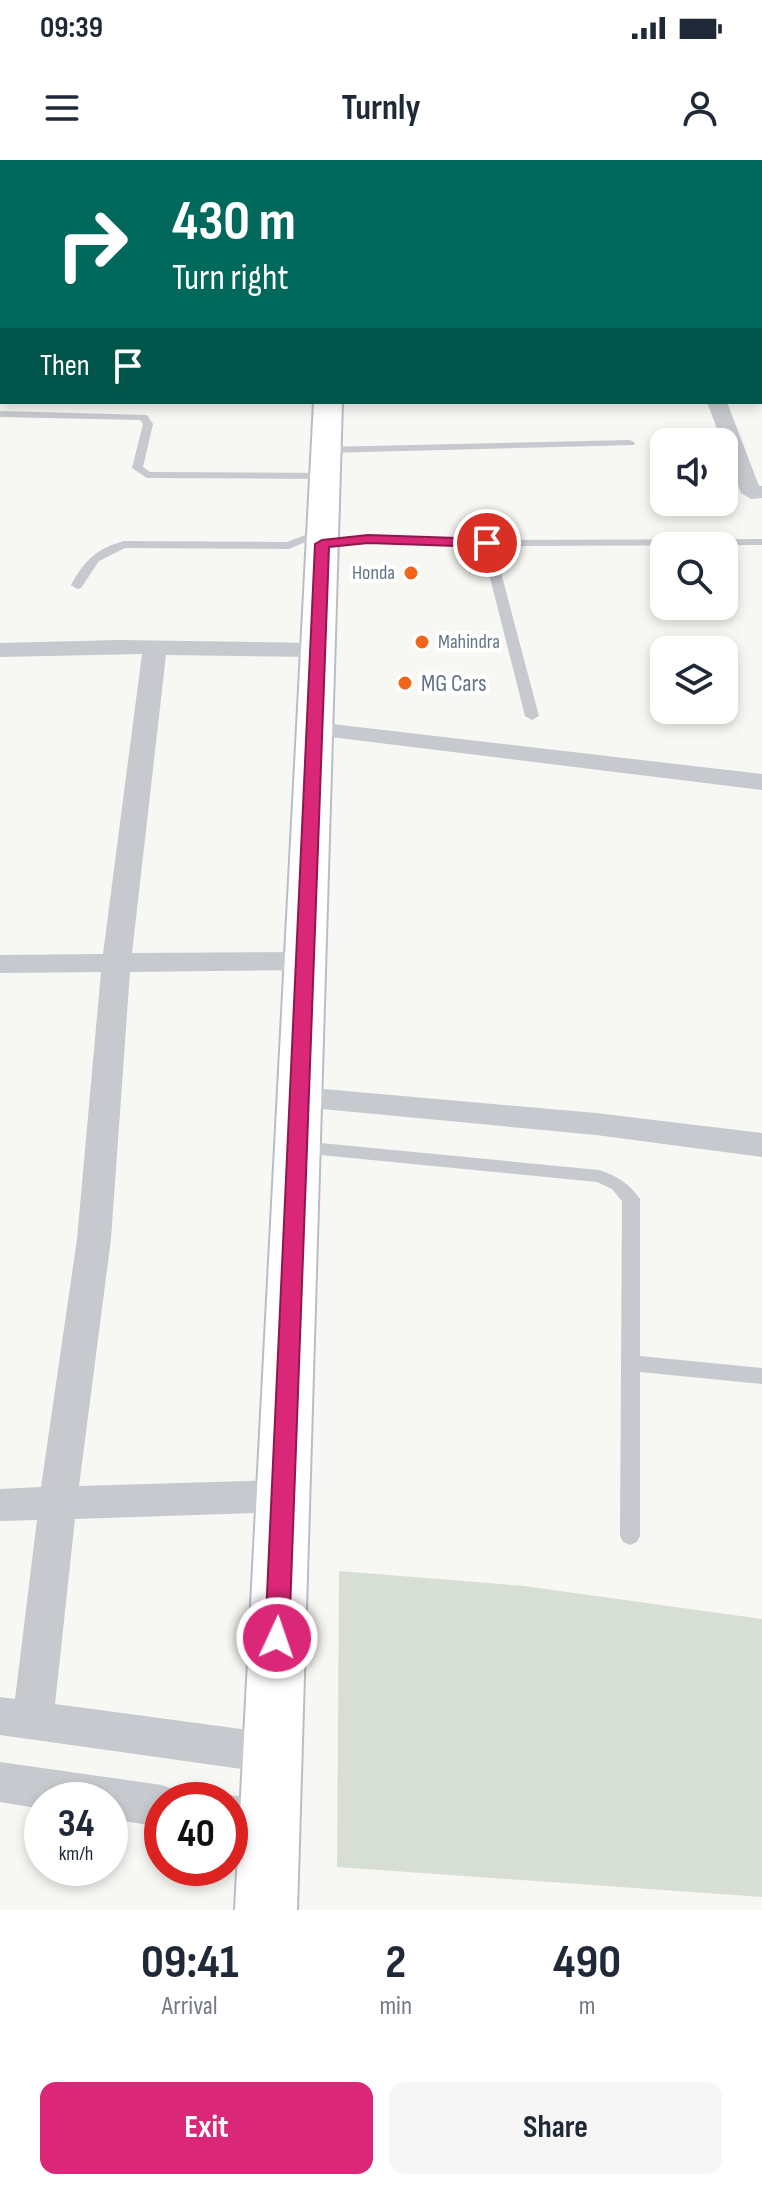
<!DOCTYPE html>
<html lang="en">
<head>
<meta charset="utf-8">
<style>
  :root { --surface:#fff; --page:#f6f6f7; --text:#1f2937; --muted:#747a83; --accent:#db2777 }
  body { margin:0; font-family:"Sofia Sans Condensed",sans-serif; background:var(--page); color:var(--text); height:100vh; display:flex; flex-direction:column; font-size:30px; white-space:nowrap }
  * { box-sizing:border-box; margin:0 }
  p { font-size:26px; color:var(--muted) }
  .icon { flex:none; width:44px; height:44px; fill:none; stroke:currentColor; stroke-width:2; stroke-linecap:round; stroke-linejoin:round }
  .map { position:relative; height:1750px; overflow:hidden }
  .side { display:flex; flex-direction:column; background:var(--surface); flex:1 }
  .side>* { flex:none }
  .guide { position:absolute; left:0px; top:0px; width:762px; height:244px; box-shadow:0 4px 12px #0003; background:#00695c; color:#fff; overflow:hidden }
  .buttons { position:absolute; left:650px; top:268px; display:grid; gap:16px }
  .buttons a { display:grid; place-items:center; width:88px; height:88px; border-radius:16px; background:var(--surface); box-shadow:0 4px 12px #0003; font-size:40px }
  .speed { position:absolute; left:24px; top:1622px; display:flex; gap:16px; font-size:40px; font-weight:700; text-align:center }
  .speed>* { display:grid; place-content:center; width:104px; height:104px; border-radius:50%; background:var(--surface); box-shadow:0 4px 12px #0003; line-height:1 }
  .speed small { font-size:20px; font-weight:400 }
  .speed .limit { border:12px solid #d22; background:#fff; color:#111 }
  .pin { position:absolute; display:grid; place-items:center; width:68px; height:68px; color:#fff; margin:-34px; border:4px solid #fff; border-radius:50%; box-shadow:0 2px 8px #0007 }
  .me { position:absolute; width:88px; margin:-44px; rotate:3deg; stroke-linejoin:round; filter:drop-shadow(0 0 6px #0008) }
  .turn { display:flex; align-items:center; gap:28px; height:168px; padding:0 40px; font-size:36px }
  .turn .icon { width:104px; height:104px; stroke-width:2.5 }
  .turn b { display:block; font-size:56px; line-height:68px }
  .then { display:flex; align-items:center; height:76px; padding:0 40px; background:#0003; gap:16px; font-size:30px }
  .eta { display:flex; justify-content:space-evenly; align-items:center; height:136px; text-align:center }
  .eta b { font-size:48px; font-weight:700; line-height:56px }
  .primary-button { display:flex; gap:16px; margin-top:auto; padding:16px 40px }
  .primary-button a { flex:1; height:92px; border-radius:16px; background:var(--accent); color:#fff; font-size:32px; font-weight:700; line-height:92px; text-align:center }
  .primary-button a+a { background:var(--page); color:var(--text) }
  .status { display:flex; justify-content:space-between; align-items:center; height:56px; padding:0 40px; background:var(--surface); direction:ltr }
  .status svg { height:22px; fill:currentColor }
  header { display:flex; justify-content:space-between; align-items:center; height:104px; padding:0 40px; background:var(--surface); font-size:36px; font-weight:700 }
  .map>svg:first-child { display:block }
  .green { fill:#d7dfd4 }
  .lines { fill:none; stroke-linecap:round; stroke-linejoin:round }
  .secondary-casing { stroke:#babec4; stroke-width:4 }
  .lane { fill:#c6c9cd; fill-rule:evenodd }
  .street { fill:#c6c9cd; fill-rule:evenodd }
  .secondary { fill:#fff; fill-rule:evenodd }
  .route { fill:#db2777; stroke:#8e194d; stroke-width:2 }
  .poi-dot { fill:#f1661a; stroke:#fff; stroke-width:3 }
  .labels { text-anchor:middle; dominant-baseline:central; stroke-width:8; stroke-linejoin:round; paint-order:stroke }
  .far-poi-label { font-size:20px; fill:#637387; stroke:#fff; text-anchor:end }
  .poi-label { font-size:24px; fill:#637387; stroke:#fff; text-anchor:start }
</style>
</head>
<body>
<div class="status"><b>09:39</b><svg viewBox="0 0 49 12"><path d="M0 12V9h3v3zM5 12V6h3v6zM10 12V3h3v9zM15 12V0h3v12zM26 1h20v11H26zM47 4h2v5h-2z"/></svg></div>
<header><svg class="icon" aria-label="menu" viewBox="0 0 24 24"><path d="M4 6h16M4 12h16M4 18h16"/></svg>Turnly<svg class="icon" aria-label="person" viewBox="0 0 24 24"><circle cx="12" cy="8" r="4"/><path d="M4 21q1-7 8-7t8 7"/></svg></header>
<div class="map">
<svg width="762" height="1750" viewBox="0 0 762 1750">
  <rect width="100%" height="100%" fill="#f7f7f3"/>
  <path class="green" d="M 339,1411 L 524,1426 L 762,1459 L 762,1737 L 337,1707 Z"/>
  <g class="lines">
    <defs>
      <path id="secondary" d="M 243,0 L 265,0 L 266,2 L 244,2 Z
        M 314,242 L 342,242 L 297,1750 L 235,1750 Z"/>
    </defs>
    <use href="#secondary" class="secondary-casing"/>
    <path class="lane" d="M 0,196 L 2,196 L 2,202 L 0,202 Z
      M 0,251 L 147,255 L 153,264 L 143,307 L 150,312 L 325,313 L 331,316 L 325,319 L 147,318 L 132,308 L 143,264 L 140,260 L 0,257 Z
      M 630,280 L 635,283 L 634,285 L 326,293 L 321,290 L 326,287 Z
      M 323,368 L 327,369 L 327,373 L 289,389 L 125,388 L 99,401 L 81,428 L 77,429 L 71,425 C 84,401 97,388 124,381 L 287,382 Z
      M 368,376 L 487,380 L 762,379 L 762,385 L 494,386 L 539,556 L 532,560 L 525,556 L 482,386 L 368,382 L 322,387 L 316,384 L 322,381 Z
      M 300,981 L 599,1010 C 617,1016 629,1023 640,1039 L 640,1196 L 762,1208 L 762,1224 L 640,1212 L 640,1376 L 637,1382 L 630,1385 L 623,1382 L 620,1376 L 622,1041 L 612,1029 L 597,1022 L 300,993 L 294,991 L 292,987 L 294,983 Z"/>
    <path class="street" d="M 475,0 L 491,0 L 491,2 L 475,2 Z
      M 2,22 L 2,32 L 0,33 L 0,23 Z
      M 0,62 L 2,62 L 2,72 L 0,72 Z
      M 0,86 L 2,86 L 2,96 L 0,96 Z
      M 760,228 L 762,228 L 762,240 L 760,240 Z
      M 707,242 L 727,242 L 759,326 L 762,326 L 762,338 L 751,339 L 741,333 Z
      M 119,480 L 318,483 L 326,485 L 330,490 L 326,495 L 318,497 L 166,495 L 132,793 L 306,792 L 316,794 L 320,801 L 316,808 L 306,810 L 130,812 L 111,1079 L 79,1326 L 284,1320 L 297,1325 L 303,1336 L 297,1347 L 284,1352 L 75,1359 L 55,1544 L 271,1573 L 286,1579 L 292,1593 L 286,1607 L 271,1613 L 0,1575 L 0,1537 L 15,1539 L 37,1360 L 0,1361 L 0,1329 L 41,1327 L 77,1079 L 101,812 L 0,813 L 0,795 L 103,794 L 142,494 L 0,497 L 0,483 Z
      M 315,562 L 762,614 L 762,630 L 306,574 L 303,569 L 306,564 Z
      M 301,927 L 596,953 L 762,973 L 762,997 L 596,975 L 290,946 L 285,938 L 290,930 Z
      M 0,1602 L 162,1625 L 177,1631 L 181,1640 L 162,1640 L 162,1667 L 110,1659 L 110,1640 L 42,1640 L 42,1649 L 0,1642 Z
      M 230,1635 L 272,1641 L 287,1647 L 294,1662 L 287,1677 L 272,1683 L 230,1677 L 230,1640 L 218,1640 Z"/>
    <use href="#secondary" class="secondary"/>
  </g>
  <path class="route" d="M 368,375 L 487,379 L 493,383 L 487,387 L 368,383 L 329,387 L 289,1478 L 286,1486 L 277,1489 L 268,1486 L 265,1478 L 315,384 L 322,380 Z"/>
  <g class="poi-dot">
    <circle cx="411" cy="413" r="8"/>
    <circle cx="422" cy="482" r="8"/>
    <circle cx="405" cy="523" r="8"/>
  </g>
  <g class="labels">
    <g class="far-poi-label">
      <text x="395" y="413">Honda</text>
      <text x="438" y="482" text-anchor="start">Mahindra</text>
    </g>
    <g class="poi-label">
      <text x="421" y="523">MG Cars</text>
    </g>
  </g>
</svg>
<div class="buttons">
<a><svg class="icon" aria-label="sound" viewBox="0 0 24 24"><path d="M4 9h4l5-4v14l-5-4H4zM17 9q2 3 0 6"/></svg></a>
<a><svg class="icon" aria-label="search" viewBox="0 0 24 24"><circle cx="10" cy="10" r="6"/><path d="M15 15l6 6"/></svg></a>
<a><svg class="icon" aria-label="layers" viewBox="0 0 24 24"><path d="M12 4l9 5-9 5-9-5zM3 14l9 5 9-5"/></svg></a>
</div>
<div class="speed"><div>34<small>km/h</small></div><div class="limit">40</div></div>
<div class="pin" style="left:487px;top:383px;background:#d93025"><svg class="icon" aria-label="arrive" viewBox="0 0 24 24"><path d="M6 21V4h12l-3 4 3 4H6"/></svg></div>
<svg class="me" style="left:277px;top:1478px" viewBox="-20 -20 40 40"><circle r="17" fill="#db2777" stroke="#fff" stroke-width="3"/><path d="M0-11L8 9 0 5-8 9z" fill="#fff"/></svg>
<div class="guide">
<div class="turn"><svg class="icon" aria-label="right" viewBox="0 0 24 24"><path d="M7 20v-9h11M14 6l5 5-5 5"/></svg><div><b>430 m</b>Turn right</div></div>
<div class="then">Then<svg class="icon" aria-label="arrive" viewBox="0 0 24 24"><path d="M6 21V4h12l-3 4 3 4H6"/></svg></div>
</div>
</div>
<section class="side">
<div class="eta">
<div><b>09:41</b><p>Arrival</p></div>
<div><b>2</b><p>min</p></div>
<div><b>490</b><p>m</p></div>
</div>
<div class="primary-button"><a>Exit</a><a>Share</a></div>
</section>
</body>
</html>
